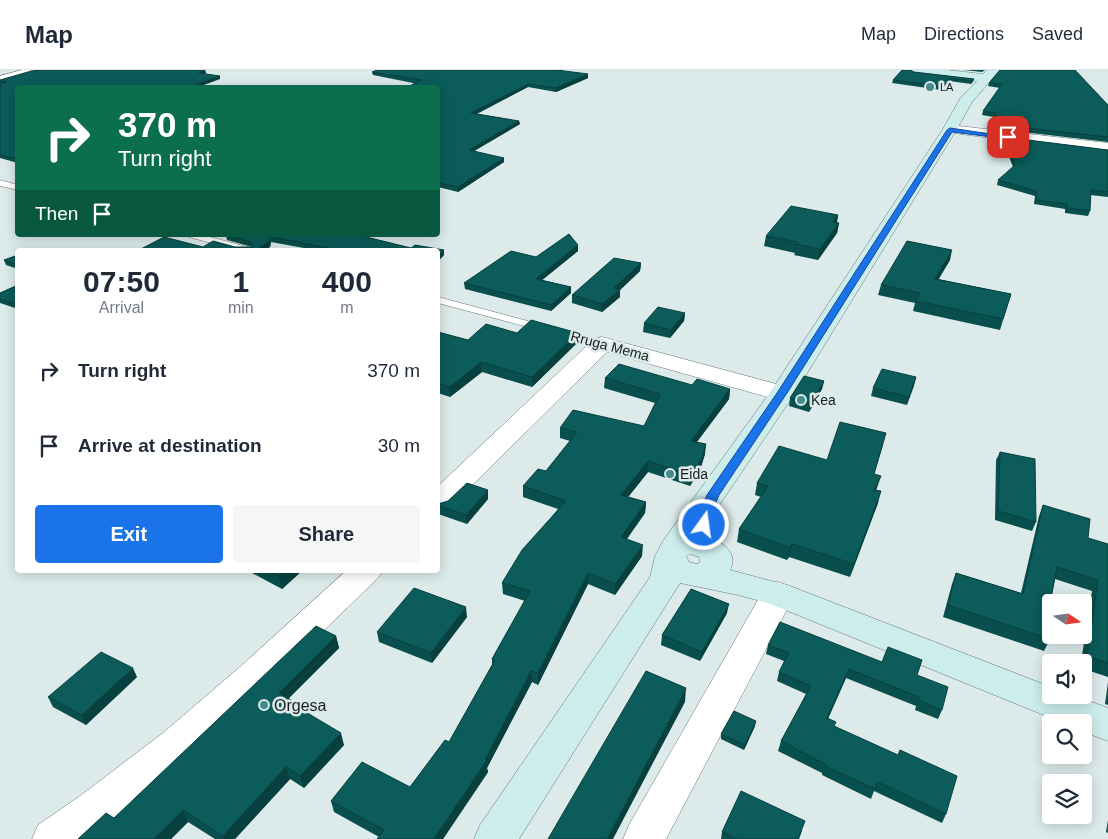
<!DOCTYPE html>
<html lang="en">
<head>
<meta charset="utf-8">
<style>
  :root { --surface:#fff; --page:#f6f6f7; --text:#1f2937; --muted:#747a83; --line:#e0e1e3; --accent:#1a73e8 }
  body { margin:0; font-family:Helvetica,sans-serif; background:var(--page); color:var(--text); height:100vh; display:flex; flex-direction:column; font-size:19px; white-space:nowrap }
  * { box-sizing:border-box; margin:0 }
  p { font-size:16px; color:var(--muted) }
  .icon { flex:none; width:28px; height:28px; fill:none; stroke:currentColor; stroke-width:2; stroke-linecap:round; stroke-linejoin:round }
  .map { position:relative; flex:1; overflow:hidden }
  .side { position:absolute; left:15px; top:178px; width:425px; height:325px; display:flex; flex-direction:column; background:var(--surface); border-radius:5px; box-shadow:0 2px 12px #0003 }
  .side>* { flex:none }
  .hud { position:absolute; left:15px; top:15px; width:425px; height:152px; border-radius:5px; box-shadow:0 2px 12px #0003; background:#0b6e4f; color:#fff; overflow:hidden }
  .needle { width:32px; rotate:103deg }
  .buttons { position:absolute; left:1042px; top:524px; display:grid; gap:10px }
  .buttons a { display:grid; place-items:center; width:50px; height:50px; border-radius:5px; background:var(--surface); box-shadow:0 2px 12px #0003; font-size:25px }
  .pin { position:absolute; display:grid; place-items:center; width:42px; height:42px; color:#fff; margin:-21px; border-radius:10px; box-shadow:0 2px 8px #0006 }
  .me { position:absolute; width:55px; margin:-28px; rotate:14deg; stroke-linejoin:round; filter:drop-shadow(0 0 4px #0008) }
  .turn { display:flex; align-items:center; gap:18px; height:105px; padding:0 20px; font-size:22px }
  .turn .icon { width:65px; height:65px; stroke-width:2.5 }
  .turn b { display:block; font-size:35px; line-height:42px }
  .then { display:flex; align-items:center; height:48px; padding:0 20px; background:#0003; gap:10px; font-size:19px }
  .eta { display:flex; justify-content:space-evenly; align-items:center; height:85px; text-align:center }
  .eta b { font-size:30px; font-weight:700; line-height:35px }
  .action { display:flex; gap:10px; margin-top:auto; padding:10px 20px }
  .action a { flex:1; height:58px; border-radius:5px; background:var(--accent); color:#fff; font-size:20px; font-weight:700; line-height:58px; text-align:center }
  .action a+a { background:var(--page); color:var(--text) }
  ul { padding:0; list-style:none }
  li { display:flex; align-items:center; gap:15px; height:75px; padding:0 20px }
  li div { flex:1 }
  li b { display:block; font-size:19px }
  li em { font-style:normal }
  header { display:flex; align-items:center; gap:30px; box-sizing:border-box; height:70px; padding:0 25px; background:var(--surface); border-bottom:1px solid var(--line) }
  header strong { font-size:24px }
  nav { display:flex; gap:28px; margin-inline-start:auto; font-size:18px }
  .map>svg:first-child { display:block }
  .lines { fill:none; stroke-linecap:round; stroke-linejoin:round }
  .lane-casing { stroke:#697776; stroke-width:1 }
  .street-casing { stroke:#697776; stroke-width:1 }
  .secondary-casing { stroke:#697776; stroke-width:1 }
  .lane { fill:#fff; fill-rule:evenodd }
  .street { fill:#fff; fill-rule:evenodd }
  .secondary { fill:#ccedec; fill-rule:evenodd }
  .wall { fill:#094f4d }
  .shaded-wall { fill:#08403f }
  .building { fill:#0b5c5a; stroke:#08403f }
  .route { fill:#1a73e8; stroke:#114b97 }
  .poi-dot { fill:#448c89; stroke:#dcebea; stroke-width:2 }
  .labels { text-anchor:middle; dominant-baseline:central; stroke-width:5; stroke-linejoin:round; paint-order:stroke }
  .far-poi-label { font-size:11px; fill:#181e1e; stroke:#dcebea; text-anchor:start }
  .street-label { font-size:14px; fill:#181e1e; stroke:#dcebea }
  .poi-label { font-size:14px; fill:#181e1e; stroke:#dcebea; text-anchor:start }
  .near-poi-label { font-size:16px; fill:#181e1e; stroke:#dcebea; text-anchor:start }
</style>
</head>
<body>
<header>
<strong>Map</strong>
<nav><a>Map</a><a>Directions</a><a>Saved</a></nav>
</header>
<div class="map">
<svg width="1108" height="769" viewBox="0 0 1108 769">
  <rect width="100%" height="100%" fill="#dcebea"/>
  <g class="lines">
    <defs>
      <path id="lane" d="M 22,0 L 32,0 L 0,10 L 0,6 Z
        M 0,110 L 18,115 L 18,120 L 0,116 Z
        M 187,165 L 203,165 L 251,178 L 253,180 L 237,180 L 189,167 Z
        M 438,227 L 606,272 L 608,274 L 602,277 L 438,233 Z"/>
      <path id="street" d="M 950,55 L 1108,73 L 1108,83 L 945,62 L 943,59 L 945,56 Z
        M 602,267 L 791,318 L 795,323 L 791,328 L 782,331 L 607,282 L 448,439 L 438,441 L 438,416 L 594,269 Z
        M 347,500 L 383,500 L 378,508 L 229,652 L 150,720 L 110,753 L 87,769 L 32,769 L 38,755 L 80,726 L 163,663 L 241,596 Z
        M 778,512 L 790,516 L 795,524 L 666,769 L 623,769 L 629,755 L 766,516 Z"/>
      <path id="secondary" d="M 907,0 L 947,0 L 983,4 L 987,0 L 1000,0 L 972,32 L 957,59 L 795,323 L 700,464 C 715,468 741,480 730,500 L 790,516 L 1051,617 L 1051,625 L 1073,625 L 1108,638 L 1108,671 L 1084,662 L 1084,652 L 1061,652 L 768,533 L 738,525 L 680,513 L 519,769 L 474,769 L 480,755 L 650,507 L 655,486 L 663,471 L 771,321 L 943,59 L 961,27 L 977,11 L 913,4 ZM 690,484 L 699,487 L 700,492 L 697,494 L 689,492 L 686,486 Z"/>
    </defs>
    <use href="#lane" class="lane-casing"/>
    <use href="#street" class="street-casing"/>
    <use href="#secondary" class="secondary-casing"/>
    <use href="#lane" class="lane"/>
    <use href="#street" class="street"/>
    <use href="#secondary" class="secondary"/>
  </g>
  <path class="wall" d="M 205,0 L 206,3 L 204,4 L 220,9 L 18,18 L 18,93 L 0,88 L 0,14 L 1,14 L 0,14 L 0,10 Z
    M 562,0 L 561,1 L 588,8 L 556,22 L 528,17 L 477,44 L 519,51 L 520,54 L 474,81 L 504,92 L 458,122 L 438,117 L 438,18 L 373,5 L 372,2 Z
    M 964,0 L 985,0 L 982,2 Z
    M 1000,0 L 1108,35 L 1108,72 L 998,59 L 994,47 L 982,45 L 983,41 L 1000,18 L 988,16 L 989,13 Z
    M 914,2 L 974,9 L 973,12 L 971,14 L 949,11 L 941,20 L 892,13 L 893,10 Z
    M 1004,67 L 1108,80 L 1108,127 L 1090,125 L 1090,141 L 1088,146 L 1065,143 L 1065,139 L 1034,134 L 1035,126 L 997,115 L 998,110 L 1013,97 L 1003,71 Z
    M 838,145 L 837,153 L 839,153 L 837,163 L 818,190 L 794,185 L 795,183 L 764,176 L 766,166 Z
    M 226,165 L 358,165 L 411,178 L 444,180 L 444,185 L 438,191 L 438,180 L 315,180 L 271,172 L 270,177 L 264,180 L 139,180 L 203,177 L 252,177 L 227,170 Z
    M 578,175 L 578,181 L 542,210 L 571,217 L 571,223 L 551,241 L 465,219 L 464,213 L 536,187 Z
    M 18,185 L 18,199 L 6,195 L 4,190 Z
    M 950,190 L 938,209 L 1011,224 L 1000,260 L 913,241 L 915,233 L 878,225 L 881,215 Z
    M 641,193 L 640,201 L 620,220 L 620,227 L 602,242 L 572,233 L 572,225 Z
    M 18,215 L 18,239 L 0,233 L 0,223 Z
    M 685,243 L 684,251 L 670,268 L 643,262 L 644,253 Z
    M 438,262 L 468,270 L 517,263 L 578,263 L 578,272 L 532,317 L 482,302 L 450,327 L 438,323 Z
    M 916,307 L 907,335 L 871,326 L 873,318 Z
    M 605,308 L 692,315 L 730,319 L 729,329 L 697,372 L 705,384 L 700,400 L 690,416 L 648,402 L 628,427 L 646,432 L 645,443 L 627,469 L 642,486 L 615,525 L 588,514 L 538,615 L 532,612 L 487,698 L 488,702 L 443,769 L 377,769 L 379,767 L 334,742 L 331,731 L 410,717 L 449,672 L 492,595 L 492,589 L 525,531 L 503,524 L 502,513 L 558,439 L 523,427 L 523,416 L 546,401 L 570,371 L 560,368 L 560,358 L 644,356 L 655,333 L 604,318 Z
    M 824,311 L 822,319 L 809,342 L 789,336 L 790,328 Z
    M 883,375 L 874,404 L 878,433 L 850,507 L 789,487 L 787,490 L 737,472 L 739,459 L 761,427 L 755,425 L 757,413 L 827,390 Z
    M 1000,382 L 1036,452 L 1032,461 L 995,450 L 996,390 Z
    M 488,429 L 467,454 L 438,444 L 438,434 Z
    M 1043,435 L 1088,468 L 1108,474 L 1108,607 L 1084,599 L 1084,592 L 1081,592 L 1092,521 L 1055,509 L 1050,533 L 1050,569 L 1044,581 L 943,547 L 952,514 L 956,503 L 1021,523 L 1039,446 Z
    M 251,500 L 303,500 L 282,519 L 252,503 Z
    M 727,543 L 700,591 L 661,575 L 662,565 Z
    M 467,547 L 432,593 L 379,572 L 377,562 Z
    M 336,566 L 339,578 L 288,629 L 308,643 L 344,675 L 304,718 L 290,709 L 235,769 L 215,769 L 188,752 L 171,769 L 78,769 L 114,748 Z
    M 768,575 L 882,592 L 917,605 L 942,640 L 938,649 L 915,640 L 916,636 L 846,608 L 828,649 L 836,652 L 834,656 L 946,744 L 942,753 L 874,721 L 871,729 L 822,705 L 822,703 L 778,681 L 781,671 L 806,624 L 777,611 L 779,602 L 784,591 L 766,584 Z
    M 137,607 L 86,655 L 53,637 L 48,627 Z
    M 1108,612 L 1108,635 L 1105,634 Z
    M 755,656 L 744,680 L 721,669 L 721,664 Z
    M 1108,750 L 1108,763 L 1106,762 Z
    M 802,761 L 799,769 L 721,769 L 722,762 Z"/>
  <path class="shaded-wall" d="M 205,0 L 206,3 L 199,6 L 199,3 Z
    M 588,4 L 588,8 L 556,22 L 556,18 Z
    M 220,6 L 220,9 L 196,18 L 186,18 Z
    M 950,8 L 949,11 L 941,20 L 942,16 Z
    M 528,14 L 528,17 L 471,46 L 471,43 Z
    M 519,51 L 520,54 L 469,84 L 469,80 Z
    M 504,88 L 504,92 L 458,122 L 458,117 Z
    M 838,145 L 836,156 L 833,152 Z
    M 839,153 L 837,163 L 818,190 L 820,179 Z
    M 270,167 L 271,172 L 270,177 L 264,180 L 255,180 Z
    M 578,175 L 578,181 L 536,215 L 536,209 Z
    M 444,180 L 444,185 L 438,191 L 438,186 Z
    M 952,180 L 950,190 L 933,219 L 935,209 Z
    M 641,193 L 640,201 L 620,220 L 620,227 L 602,242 L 602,234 L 614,218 Z
    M 571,217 L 571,223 L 551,241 L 551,235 Z
    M 685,243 L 684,251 L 670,268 L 671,260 Z
    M 578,263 L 578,272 L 532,317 L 532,307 Z
    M 481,292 L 482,302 L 450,327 L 450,317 Z
    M 916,307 L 914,316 L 907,335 L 909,327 Z
    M 824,311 L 822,319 L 809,342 L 811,333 Z
    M 730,319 L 729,329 L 690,381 L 691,371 Z
    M 706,374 L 705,384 L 700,400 L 690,416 L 691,405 Z
    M 648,391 L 648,402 L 621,436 L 621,425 Z
    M 881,406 L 877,418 L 871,432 L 874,420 Z
    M 488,420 L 488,429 L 467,454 L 466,445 Z
    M 881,421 L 878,433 L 850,507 L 854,494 Z
    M 646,432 L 645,443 L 620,478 L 621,467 Z
    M 792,474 L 789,487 L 787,490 L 790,478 Z
    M 643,475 L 642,486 L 615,525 L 615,514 Z
    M 285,500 L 303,500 L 282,519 L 279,506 Z
    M 588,503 L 588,514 L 538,615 L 538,603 Z
    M 729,534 L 727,543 L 700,591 L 702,582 Z
    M 466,537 L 467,547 L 432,593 L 431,583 Z
    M 336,566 L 339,578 L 282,635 L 279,623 Z
    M 133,598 L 137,607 L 86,655 L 82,645 Z
    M 849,599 L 846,608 L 824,657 L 827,648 Z
    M 531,601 L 532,612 L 487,698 L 488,702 L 443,769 L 434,769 L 485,690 Z
    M 686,618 L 685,632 L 613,769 L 607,769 Z
    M 756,651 L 755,656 L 744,680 L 745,675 Z
    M 341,663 L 344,675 L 304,718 L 300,706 Z
    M 286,697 L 290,709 L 235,769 L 224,769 L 223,766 Z
    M 183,740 L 188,752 L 171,769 L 154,769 Z"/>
  <path class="building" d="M 36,0 L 204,0 L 199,3 L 220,6 L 186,18 L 18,18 L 18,89 L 0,85 L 0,14 L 7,12 L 0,11 L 0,10 Z
    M 377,0 L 557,0 L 588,4 L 556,18 L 528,14 L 471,43 L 519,51 L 469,80 L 504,88 L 458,117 L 438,113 L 438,18 L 405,18 L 422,10 L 372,2 Z
    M 902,0 L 910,0 L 914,2 L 974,9 L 972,11 L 950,8 L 942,16 L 893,10 Z
    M 1000,0 L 1075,0 L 1108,35 L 1108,67 L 999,55 L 995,43 L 983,41 L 1002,14 L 989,13 Z
    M 1004,67 L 1108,80 L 1108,122 L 1091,120 L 1090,141 L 1067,138 L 1067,134 L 1036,130 L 1036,121 L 998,110 L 1015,95 Z
    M 791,136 L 838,145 L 833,152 L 839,153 L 820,179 L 796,174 L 798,172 L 766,166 Z
    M 569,164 L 578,175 L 536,209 L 571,217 L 551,235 L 464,213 L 511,181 L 536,187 Z
    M 226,165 L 358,165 L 411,178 L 415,175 L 444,180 L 438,186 L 438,180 L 339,180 L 270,167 L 269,172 L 255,180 L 139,180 L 164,167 L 203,177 L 213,171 L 235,177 L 253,177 L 250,172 Z
    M 907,171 L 952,180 L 935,209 L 1011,224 L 1003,249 L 916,231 L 920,223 L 881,215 Z
    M 18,185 L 18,195 L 4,190 Z
    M 614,188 L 641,193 L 614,218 L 620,220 L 602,234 L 572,225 Z
    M 18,215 L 18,234 L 0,229 L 0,223 Z
    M 658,237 L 685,243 L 671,260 L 644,253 Z
    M 531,250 L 578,263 L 532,307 L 481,292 L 450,317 L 438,313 L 438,262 L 468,270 L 486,254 L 517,263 Z
    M 619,294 L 692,315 L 697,309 L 730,319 L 691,371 L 706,374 L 701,390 L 691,405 L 648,391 L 621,425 L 646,432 L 621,467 L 643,475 L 615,514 L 588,503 L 538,603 L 531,601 L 485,690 L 487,690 L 434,769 L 377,769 L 384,760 L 331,731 L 362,692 L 410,717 L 445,670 L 449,672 L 495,590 L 492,589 L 530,521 L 502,513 L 522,480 L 566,431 L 523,416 L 538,399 L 546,401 L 577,362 L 560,358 L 573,340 L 644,356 L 660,324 L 605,308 Z
    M 882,299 L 916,307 L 909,327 L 873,318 Z
    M 804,306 L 824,311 L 811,333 L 790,328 Z
    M 840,352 L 886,363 L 874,404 L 881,406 L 874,420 L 881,421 L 854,494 L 792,474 L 790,478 L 739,459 L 768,416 L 757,413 L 779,376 L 827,390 Z
    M 1000,382 L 1035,389 L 1036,452 L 998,441 Z
    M 467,413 L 488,420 L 466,445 L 438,435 L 438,434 L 448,431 Z
    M 1043,435 L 1090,449 L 1088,468 L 1108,474 L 1108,593 L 1087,586 L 1098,510 L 1057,497 L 1050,533 L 1051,533 L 1051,557 L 1050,569 L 948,535 L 956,503 L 1023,524 Z
    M 268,500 L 285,500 L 279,506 Z
    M 414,518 L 466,537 L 431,583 L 377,562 Z
    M 691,519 L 729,534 L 702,582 L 662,565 Z
    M 780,552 L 882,592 L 888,577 L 922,590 L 917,605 L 948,617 L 942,640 L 918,630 L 919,627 L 849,599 L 827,648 L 836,652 L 834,656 L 898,685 L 900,680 L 957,706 L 946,744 L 878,712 L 875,719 L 825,696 L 825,694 L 781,671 L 811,616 L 779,602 L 789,583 L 768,575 Z
    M 316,556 L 336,566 L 279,623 L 307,639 L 304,641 L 341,663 L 300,706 L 286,697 L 223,766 L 183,740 L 154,769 L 78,769 L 106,743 L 114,748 Z
    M 101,582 L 133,598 L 82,645 L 48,627 Z
    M 646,601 L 686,618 L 607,769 L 548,769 Z
    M 734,641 L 756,651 L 745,675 L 721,664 Z
    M 741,721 L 805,751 L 798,769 L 737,769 L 722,762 Z"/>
  <path class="route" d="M 950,58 L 1011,67 L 1008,69 L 952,62 L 787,323 L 719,425 L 712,441 L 709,458 L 700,458 C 695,447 702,435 707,425 L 777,323 L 947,60 Z"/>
  <g class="poi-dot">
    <circle cx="930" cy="17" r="5"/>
    <circle cx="801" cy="330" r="5"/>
    <circle cx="670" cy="404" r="5"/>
    <circle cx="264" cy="635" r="5"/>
  </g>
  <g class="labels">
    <g class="far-poi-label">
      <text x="940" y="17">LA</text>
    </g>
    <g class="street-label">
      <text transform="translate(610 276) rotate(15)">Rruga Mema</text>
    </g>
    <g class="poi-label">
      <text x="811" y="330">Kea</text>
      <text x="680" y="404">Eida</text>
    </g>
    <g class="near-poi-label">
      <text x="274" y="635">Orgesa</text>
    </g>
  </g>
</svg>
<div class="buttons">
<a><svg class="needle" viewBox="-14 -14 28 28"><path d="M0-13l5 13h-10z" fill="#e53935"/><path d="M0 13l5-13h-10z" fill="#747a83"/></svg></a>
<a><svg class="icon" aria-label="sound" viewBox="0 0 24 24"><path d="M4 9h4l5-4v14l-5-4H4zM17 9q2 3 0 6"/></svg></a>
<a><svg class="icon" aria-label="search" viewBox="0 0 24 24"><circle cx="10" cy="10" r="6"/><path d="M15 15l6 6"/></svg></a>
<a><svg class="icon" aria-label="layers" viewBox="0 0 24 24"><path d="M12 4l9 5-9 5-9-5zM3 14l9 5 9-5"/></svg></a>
</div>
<div class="pin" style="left:1008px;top:67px;background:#d93025"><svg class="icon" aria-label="arrive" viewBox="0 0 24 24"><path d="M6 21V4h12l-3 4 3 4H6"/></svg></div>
<svg class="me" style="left:704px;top:455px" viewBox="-20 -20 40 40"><circle r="17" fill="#1a73e8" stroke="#fff" stroke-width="3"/><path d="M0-11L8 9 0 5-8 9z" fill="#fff"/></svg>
<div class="hud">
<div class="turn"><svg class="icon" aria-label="right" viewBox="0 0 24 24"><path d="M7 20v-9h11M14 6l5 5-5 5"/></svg><div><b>370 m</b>Turn right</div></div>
<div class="then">Then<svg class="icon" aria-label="arrive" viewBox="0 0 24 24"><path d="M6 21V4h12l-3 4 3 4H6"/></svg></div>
</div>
<section class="side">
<div class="eta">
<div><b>07:50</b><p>Arrival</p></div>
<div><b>1</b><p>min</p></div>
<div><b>400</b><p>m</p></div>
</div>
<ul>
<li><svg class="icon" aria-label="right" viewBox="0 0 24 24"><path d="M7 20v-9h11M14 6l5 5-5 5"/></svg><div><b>Turn right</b></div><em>370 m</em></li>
<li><svg class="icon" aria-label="arrive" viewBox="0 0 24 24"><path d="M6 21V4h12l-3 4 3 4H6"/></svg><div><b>Arrive at destination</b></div><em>30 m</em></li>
</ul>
<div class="action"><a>Exit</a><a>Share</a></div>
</section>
</div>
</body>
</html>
